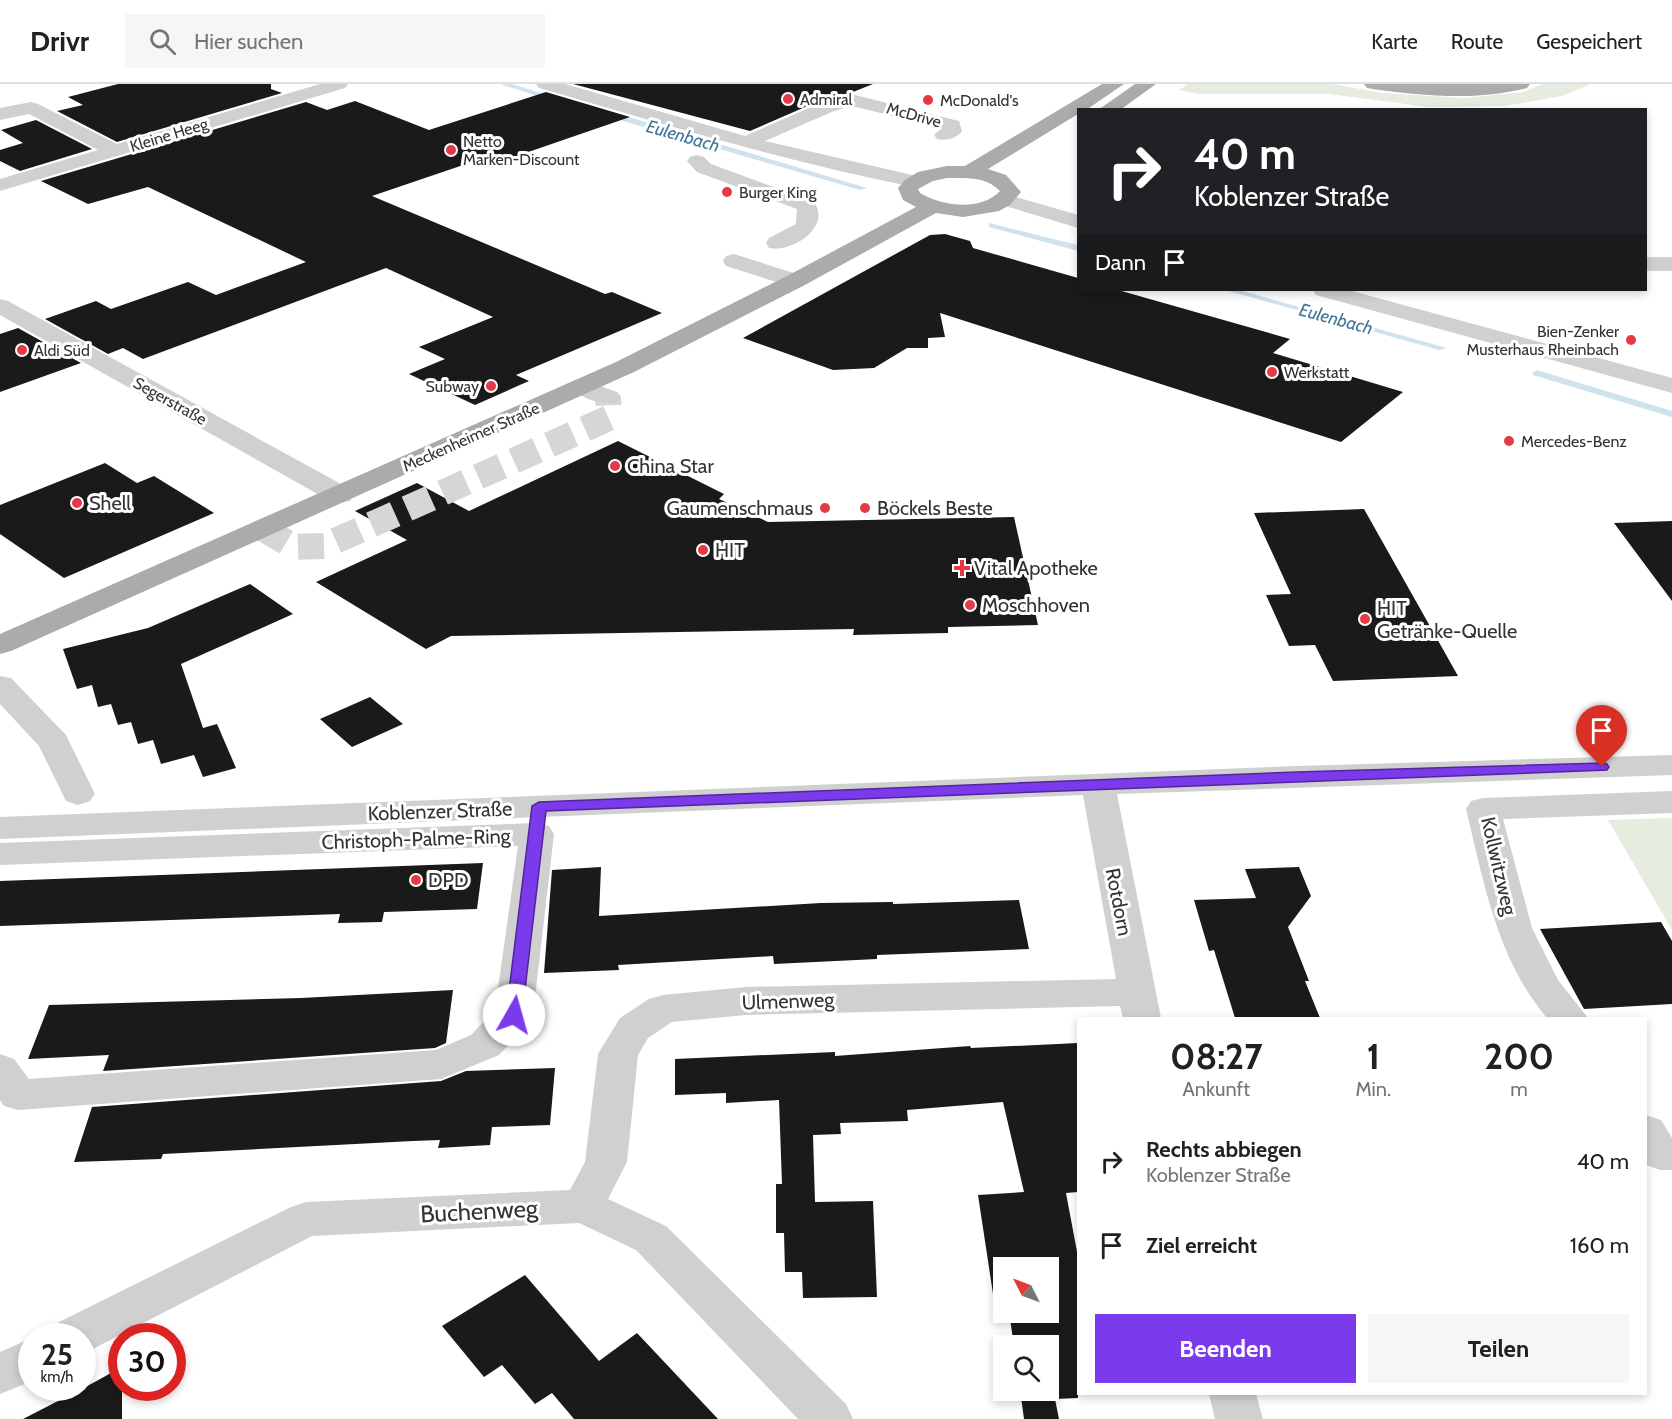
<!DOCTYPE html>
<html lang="de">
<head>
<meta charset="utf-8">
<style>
  :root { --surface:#fff; --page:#f6f6f6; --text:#202124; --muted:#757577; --line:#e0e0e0; --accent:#7c3aed }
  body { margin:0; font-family:Cabin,sans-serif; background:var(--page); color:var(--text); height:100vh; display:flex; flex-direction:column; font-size:22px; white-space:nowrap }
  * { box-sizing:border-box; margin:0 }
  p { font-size:20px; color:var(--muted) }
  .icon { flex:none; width:33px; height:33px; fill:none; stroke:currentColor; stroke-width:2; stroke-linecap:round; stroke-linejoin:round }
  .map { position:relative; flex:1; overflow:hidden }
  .details { position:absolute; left:1077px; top:933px; width:570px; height:378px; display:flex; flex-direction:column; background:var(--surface); border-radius:0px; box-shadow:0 3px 9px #0003 }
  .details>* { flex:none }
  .guide { position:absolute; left:1077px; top:24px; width:570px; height:183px; border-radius:0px; box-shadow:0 3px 9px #0003; background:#202124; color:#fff; overflow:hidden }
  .needle { width:39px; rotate:312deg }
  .controls { position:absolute; left:993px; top:1173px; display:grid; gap:12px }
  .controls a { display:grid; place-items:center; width:66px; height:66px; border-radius:0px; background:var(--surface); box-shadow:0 3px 9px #0003; font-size:30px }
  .speed { position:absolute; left:18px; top:1239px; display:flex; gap:12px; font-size:30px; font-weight:700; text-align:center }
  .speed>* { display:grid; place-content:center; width:78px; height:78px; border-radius:50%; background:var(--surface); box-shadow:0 3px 9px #0003; line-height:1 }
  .speed small { font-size:15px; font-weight:400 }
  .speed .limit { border:9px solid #d22; background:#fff; color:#111 }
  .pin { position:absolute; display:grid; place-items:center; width:51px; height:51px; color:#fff; margin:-62px -26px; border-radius:50% 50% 50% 0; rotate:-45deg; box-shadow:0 0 6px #0007 }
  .pin .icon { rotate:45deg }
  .me { position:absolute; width:66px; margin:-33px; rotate:7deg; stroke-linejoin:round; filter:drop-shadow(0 0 4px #0008) }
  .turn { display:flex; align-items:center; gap:21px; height:126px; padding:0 18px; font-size:27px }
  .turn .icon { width:78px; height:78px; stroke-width:2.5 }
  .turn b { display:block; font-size:42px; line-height:51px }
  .then { display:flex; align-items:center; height:57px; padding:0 18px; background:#0003; gap:12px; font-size:22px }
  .eta { display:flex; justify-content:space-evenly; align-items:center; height:102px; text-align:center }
  .eta b { font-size:36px; font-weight:700; line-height:42px }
  .action { display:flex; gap:12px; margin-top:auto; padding:12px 18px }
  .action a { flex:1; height:69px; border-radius:0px; background:var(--accent); color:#fff; font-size:24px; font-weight:700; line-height:69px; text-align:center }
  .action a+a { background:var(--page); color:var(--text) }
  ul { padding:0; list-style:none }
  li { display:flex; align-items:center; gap:18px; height:84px; padding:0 18px }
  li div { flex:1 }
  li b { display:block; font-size:22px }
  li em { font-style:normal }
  header { display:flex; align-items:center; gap:36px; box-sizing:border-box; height:84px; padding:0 30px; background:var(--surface); border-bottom:2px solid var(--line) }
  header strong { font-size:28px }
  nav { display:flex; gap:33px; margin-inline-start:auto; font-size:21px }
  .search { width:420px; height:54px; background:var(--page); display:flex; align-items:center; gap:15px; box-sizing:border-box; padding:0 21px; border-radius:0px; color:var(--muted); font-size:22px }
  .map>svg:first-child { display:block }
  .green { fill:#e6ecdf }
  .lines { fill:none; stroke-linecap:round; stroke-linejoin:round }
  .stream { fill:#cfe2ee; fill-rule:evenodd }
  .building { fill:#1a1a1a }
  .minor-tunnel { stroke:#d6d6d6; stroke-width:26; stroke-dasharray:26 13; stroke-linecap:butt }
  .minor { fill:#d0d0d0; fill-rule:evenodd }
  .major { fill:#ababab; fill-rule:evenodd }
  .route { fill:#7c3aed; stroke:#51269a; stroke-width:1.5 }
  .poi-dot { fill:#e63946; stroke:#fff; stroke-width:2 }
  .labels { text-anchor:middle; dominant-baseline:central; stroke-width:6; stroke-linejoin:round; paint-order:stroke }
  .far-poi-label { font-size:16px; fill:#333; stroke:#fff; text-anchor:start }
  .far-street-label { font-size:16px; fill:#333; stroke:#fff }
  .far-water-label { font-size:18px; font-style:italic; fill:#3f7597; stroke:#fff }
  .poi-label { font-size:20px; fill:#333; stroke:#fff; text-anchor:start }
  .street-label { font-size:20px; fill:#333; stroke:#fff }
  .near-street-label { font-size:24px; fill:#333; stroke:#fff }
</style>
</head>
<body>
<header>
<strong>Drivr</strong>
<div class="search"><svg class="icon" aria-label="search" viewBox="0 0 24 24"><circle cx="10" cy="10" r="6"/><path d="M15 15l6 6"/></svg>Hier suchen</div>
<nav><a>Karte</a><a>Route</a><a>Gespeichert</a></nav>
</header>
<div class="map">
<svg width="1672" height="1335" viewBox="0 0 1672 1335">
  <rect width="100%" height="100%" fill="#fff"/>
  <path class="green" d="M 1188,0 L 1333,0 L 1382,9 L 1464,14 L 1523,8 L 1542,0 L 1591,0 L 1562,12 L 1505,22 L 1430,23 L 1329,10 L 1198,10 L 1179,6 Z
    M 1672,734 L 1672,846 L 1608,736 Z"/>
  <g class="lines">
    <path class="stream" d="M 500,0 L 512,0 L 560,15 L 553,17 Z
      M 606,28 L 612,28 L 867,104 L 860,106 L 606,32 Z
      M 989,139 L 1078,161 L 1078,167 L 989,143 Z
      M 1225,206 L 1239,206 L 1447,264 L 1439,266 Z
      M 1537,286 L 1672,327 L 1672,333 L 1533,291 L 1532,289 Z"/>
  </g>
  <path class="building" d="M 118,0 L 271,0 L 271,5 L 282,9 L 117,58 L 57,27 L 83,21 L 68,13 Z
    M 573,0 L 873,0 L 853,8 L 819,17 L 750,47 Z
    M 546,8 L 630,33 L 488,82 L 475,77 L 372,112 L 605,210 L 612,208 L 662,229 L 516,291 L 529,297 L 475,321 L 409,290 L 445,275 L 419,263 L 493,233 L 386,184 L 143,275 L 123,264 L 108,270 L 45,235 L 96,217 L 111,225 L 188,198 L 216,211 L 306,178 L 148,103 L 88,120 L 41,97 L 306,18 L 327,26 L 355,17 L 429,46 Z
    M 36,36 L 92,65 L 20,87 L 0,77 L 0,66 L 23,59 L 1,46 Z
    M 945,150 L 970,157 L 973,164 L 1078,194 L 1078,206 L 1118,206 L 1290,255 L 1273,269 L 1403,308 L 1341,358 L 940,229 L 945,253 L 928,254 L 928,264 L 907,264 L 874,284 L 833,286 L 743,254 L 930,151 Z
    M 18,244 L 81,279 L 0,308 L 0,250 Z
    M 618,357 L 724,410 L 719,415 L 768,438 L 1014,433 L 1038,541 L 948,543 L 948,549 L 853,551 L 854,545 L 451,552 L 426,565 L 316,498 L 407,456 L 355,427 L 417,399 L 469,427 Z
    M 105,379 L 137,399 L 154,392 L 214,429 L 64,494 L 0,450 L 0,421 Z
    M 1364,425 L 1458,592 L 1333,597 L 1315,561 L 1289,562 L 1266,511 L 1291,510 L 1254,429 Z
    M 1672,437 L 1672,517 L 1614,439 Z
    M 250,500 L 293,530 L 181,580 L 203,644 L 217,640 L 236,684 L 203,693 L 194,671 L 161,680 L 153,656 L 138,660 L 131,638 L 118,641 L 111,620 L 98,623 L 92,601 L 77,605 L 63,565 L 148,544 Z
    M 370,613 L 403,640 L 352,663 L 320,635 Z
    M 483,779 L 477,825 L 384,828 L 382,838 L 338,839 L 340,830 L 0,842 L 0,797 Z
    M 601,783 L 599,832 L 821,819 L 893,818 L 893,820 L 1019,816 L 1029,865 L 877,871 L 877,875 L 774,880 L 773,872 L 618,881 L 619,886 L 544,889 L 552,786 Z
    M 1299,783 L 1311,812 L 1288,843 L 1309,897 L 1305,897 L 1320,934 L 1235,934 L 1214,866 L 1209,867 L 1194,816 L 1256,814 L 1245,785 Z
    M 1661,838 L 1672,857 L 1672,920 L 1584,925 L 1540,845 Z
    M 453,906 L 446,959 L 435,964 L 103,987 L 109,971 L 28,975 L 49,921 L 301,914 Z
    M 1078,959 L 1078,1108 L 1066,1109 L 1078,1173 L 1078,1314 L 1055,1315 L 1059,1335 L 1024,1335 L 1020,1306 L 1048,1306 L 1048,1262 L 1014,1262 L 1009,1228 L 1048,1228 L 1048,1184 L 1004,1184 L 1004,1223 L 995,1223 L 978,1111 L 1024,1108 L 1003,1018 L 907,1026 L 908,1037 L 840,1039 L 841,1050 L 813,1051 L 815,1118 L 873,1117 L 877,1213 L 803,1214 L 802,1188 L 785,1188 L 784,1149 L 776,1149 L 776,1100 L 782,1100 L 779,1016 L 726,1019 L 726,1009 L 675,1011 L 675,975 L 835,968 L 835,972 L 970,962 L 971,964 Z
    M 555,984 L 550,1041 L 492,1043 L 490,1061 L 438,1064 L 440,1056 L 413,1057 L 163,1070 L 161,1075 L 74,1078 L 92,1023 L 441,997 L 466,987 Z
    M 525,1191 L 599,1277 L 637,1249 L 718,1335 L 574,1335 L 552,1309 L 535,1320 L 502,1281 L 484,1293 L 442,1242 Z
    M 122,1283 L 122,1335 L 23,1335 L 91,1300 Z"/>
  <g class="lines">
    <path class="minor-tunnel" d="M 264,445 L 294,463 L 324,462 L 609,334 L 608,313"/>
    <path class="minor" d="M 320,0 L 348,0 L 345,4 L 0,107 L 0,95 L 98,66 L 29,30 L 0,36 L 0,24 L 31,18 L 38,20 L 117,60 Z
      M 536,0 L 565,0 L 745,52 L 820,19 L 851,10 L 959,37 L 962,47 C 956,55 946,57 937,55 L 934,51 L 942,44 L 852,22 L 834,27 L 765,57 L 921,93 L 924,97 L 921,101 L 914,103 C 787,78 663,40 539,4 Z
      M 697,71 L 704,73 L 711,80 L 814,118 C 832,143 792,169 769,164 L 766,159 L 769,154 L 796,140 L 797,125 L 697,88 L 687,77 L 690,73 Z
      M 1006,110 L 1078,131 L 1078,144 L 999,120 L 996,116 L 999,112 Z
      M 734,170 L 803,192 L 806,197 L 803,202 L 795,204 L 726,182 L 723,177 L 726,172 Z
      M 1646,173 L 1672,173 L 1672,187 L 1646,187 Z
      M 1313,206 L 1348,206 L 1672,294 L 1672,309 L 1316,211 Z
      M 0,215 L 8,217 L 350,405 L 354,411 L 350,417 L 340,419 L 330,417 L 0,231 Z
      M 584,296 L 617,308 L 621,313 L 617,318 C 603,322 580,315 572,303 L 575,298 Z
      M 0,592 L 11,594 L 66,651 L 95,710 L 90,717 L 78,721 L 66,717 L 39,662 L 0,620 Z
      M 1672,671 L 1672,691 L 1117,710 L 1161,934 L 1123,934 L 1120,922 L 746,931 L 672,938 L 648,954 L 638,971 L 627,1078 L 608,1115 L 666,1142 L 846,1320 L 853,1335 L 798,1335 L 636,1166 L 579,1139 L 312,1152 L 91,1266 L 82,1269 L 82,1252 L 52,1252 L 59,1238 L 291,1123 L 306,1118 L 570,1106 L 585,1078 L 598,970 L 620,934 L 649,915 L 663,911 L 746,903 L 1116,895 L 1083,711 L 0,755 L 0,733 L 1297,682 Z
      M 1672,707 L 1672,729 L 1503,735 L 1532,844 L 1558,896 L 1588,934 L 1547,934 C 1497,875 1484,799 1466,725 L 1471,717 L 1483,714 Z
      M 537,739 L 549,742 L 554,750 L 533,931 L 528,941 L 499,971 L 441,995 L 18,1026 L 4,1022 L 0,1016 L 0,970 L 14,975 L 29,995 L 436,966 L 471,951 L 495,926 L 518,762 L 0,781 L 0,759 Z
      M 1646,1031 L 1661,1036 L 1672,1054 L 1672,1086 L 1660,1086 L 1646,1081 Z
      M 32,1254 L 32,1297 L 0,1310 L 0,1268 Z
      M 1209,1310 L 1256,1310 L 1263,1335 L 1215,1335 Z"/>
    <path class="major" d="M 1102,0 L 1124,0 L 1086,26 L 1078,26 L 1078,30 L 988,85 L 1006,91 L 1021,108 L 1010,121 L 999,127 L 963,133 L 936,129 L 803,202 L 634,288 L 11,567 L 0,570 L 0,550 L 616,278 L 787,192 L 916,123 L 903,116 L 898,104 L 905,96 L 918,88 L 947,82 L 965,82 ZM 947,94 C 966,94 986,92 1000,107 C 980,128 942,122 920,109 L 918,105 L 933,97 Z
      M 1135,0 L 1156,0 L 1120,26 L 1098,26 Z
      M 1364,0 L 1530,0 L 1527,4 C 1476,17 1424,12 1373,5 L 1367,4 Z"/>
  </g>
  <path class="route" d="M 1602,679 L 1607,680 L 1609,683 L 1607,686 L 546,727 L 522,931 L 520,935 L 508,935 L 506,931 L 532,722 L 539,718 L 1297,688 Z"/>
  <g class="poi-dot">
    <circle cx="788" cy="15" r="6"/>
    <circle cx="928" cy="16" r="6"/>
    <circle cx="451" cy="66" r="6"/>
    <circle cx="727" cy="108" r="6"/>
    <circle cx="1631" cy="256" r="6"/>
    <circle cx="22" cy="266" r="6"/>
    <circle cx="1272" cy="288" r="6"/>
    <circle cx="491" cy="302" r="6"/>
    <circle cx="1509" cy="357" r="6"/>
    <circle cx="615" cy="382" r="6"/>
    <circle cx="77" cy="419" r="6"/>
    <circle cx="825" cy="424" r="6"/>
    <circle cx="865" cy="424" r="6"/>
    <circle cx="703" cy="466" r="6"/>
    <path d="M959 475h6v6h6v6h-6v6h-6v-6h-6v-6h6z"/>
    <circle cx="970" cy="521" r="6"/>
    <circle cx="1365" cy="535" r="6"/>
    <circle cx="416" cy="796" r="6"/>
  </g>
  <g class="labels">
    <g class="far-poi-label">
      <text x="800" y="15">Admiral</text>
      <text x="940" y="16">McDonald's</text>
      <text x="463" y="57">Netto<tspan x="463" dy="18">Marken-Discount</tspan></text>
      <text x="739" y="108">Burger King</text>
      <text x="1619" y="247" text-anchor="end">Bien-Zenker<tspan x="1619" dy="18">Musterhaus Rheinbach</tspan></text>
      <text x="34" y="266">Aldi Süd</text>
      <text x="1284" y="288">Werkstatt</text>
      <text x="479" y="302" text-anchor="end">Subway</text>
      <text x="1521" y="357">Mercedes-Benz</text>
    </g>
    <g class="far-street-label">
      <text transform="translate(914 31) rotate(15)">McDrive</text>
      <text transform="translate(169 51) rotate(-17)">Kleine Heeg</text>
      <text transform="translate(170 317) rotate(29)">Segerstraße</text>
      <text transform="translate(471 353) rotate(-24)">Meckenheimer Straße</text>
    </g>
    <g class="far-water-label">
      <text transform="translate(683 52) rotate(16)">Eulenbach</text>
      <text transform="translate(1336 235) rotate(15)">Eulenbach</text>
    </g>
    <g class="poi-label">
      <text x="627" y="382">China Star</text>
      <text x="89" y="419">Shell</text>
      <text x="813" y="424" text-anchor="end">Gaumenschmaus</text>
      <text x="877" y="424">Böckels Beste</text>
      <text x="715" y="466">HIT</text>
      <text x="974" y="484">Vital Apotheke</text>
      <text x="982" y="521">Moschhoven</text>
      <text x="1377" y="524">HIT<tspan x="1377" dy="23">Getränke-Quelle</tspan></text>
      <text x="428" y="796">DPD</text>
    </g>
    <g class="street-label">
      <text transform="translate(440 727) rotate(-2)">Koblenzer Straße</text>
      <text transform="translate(416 755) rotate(-2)">Christoph-Palme-Ring</text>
      <text transform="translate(1499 782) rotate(77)">Kollwitzweg</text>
      <text transform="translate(1119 818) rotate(79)">Rotdorn</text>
      <text transform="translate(788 917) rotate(-2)">Ulmenweg</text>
    </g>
    <g class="near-street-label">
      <text transform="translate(479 1127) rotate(-3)">Buchenweg</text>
    </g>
  </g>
</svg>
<div class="controls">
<a><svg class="needle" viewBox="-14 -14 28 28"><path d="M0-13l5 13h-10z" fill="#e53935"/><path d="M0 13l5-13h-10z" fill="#757577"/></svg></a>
<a><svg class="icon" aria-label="search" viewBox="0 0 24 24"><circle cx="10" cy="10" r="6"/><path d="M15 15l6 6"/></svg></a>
</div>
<div class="speed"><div>25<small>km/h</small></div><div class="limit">30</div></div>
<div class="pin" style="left:1602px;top:683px;background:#d93025"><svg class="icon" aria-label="arrive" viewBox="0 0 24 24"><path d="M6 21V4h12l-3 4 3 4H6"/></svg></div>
<svg class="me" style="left:514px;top:931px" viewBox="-20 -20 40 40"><circle r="19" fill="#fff"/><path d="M0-13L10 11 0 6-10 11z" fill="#7c3aed"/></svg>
<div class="guide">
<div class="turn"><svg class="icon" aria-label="right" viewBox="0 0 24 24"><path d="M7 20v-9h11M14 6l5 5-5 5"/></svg><div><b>40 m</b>Koblenzer Straße</div></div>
<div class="then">Dann<svg class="icon" aria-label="arrive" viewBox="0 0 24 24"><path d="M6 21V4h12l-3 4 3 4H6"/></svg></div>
</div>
<section class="details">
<div class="eta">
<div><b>08:27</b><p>Ankunft</p></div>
<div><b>1</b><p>Min.</p></div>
<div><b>200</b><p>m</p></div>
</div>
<ul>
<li><svg class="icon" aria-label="right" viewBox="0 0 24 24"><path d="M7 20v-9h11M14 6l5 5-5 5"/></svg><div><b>Rechts abbiegen</b><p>Koblenzer Straße</p></div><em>40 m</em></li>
<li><svg class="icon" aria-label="arrive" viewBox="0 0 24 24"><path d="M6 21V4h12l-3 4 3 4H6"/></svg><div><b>Ziel erreicht</b></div><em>160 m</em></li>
</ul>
<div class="action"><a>Beenden</a><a>Teilen</a></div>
</section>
</div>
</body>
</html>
